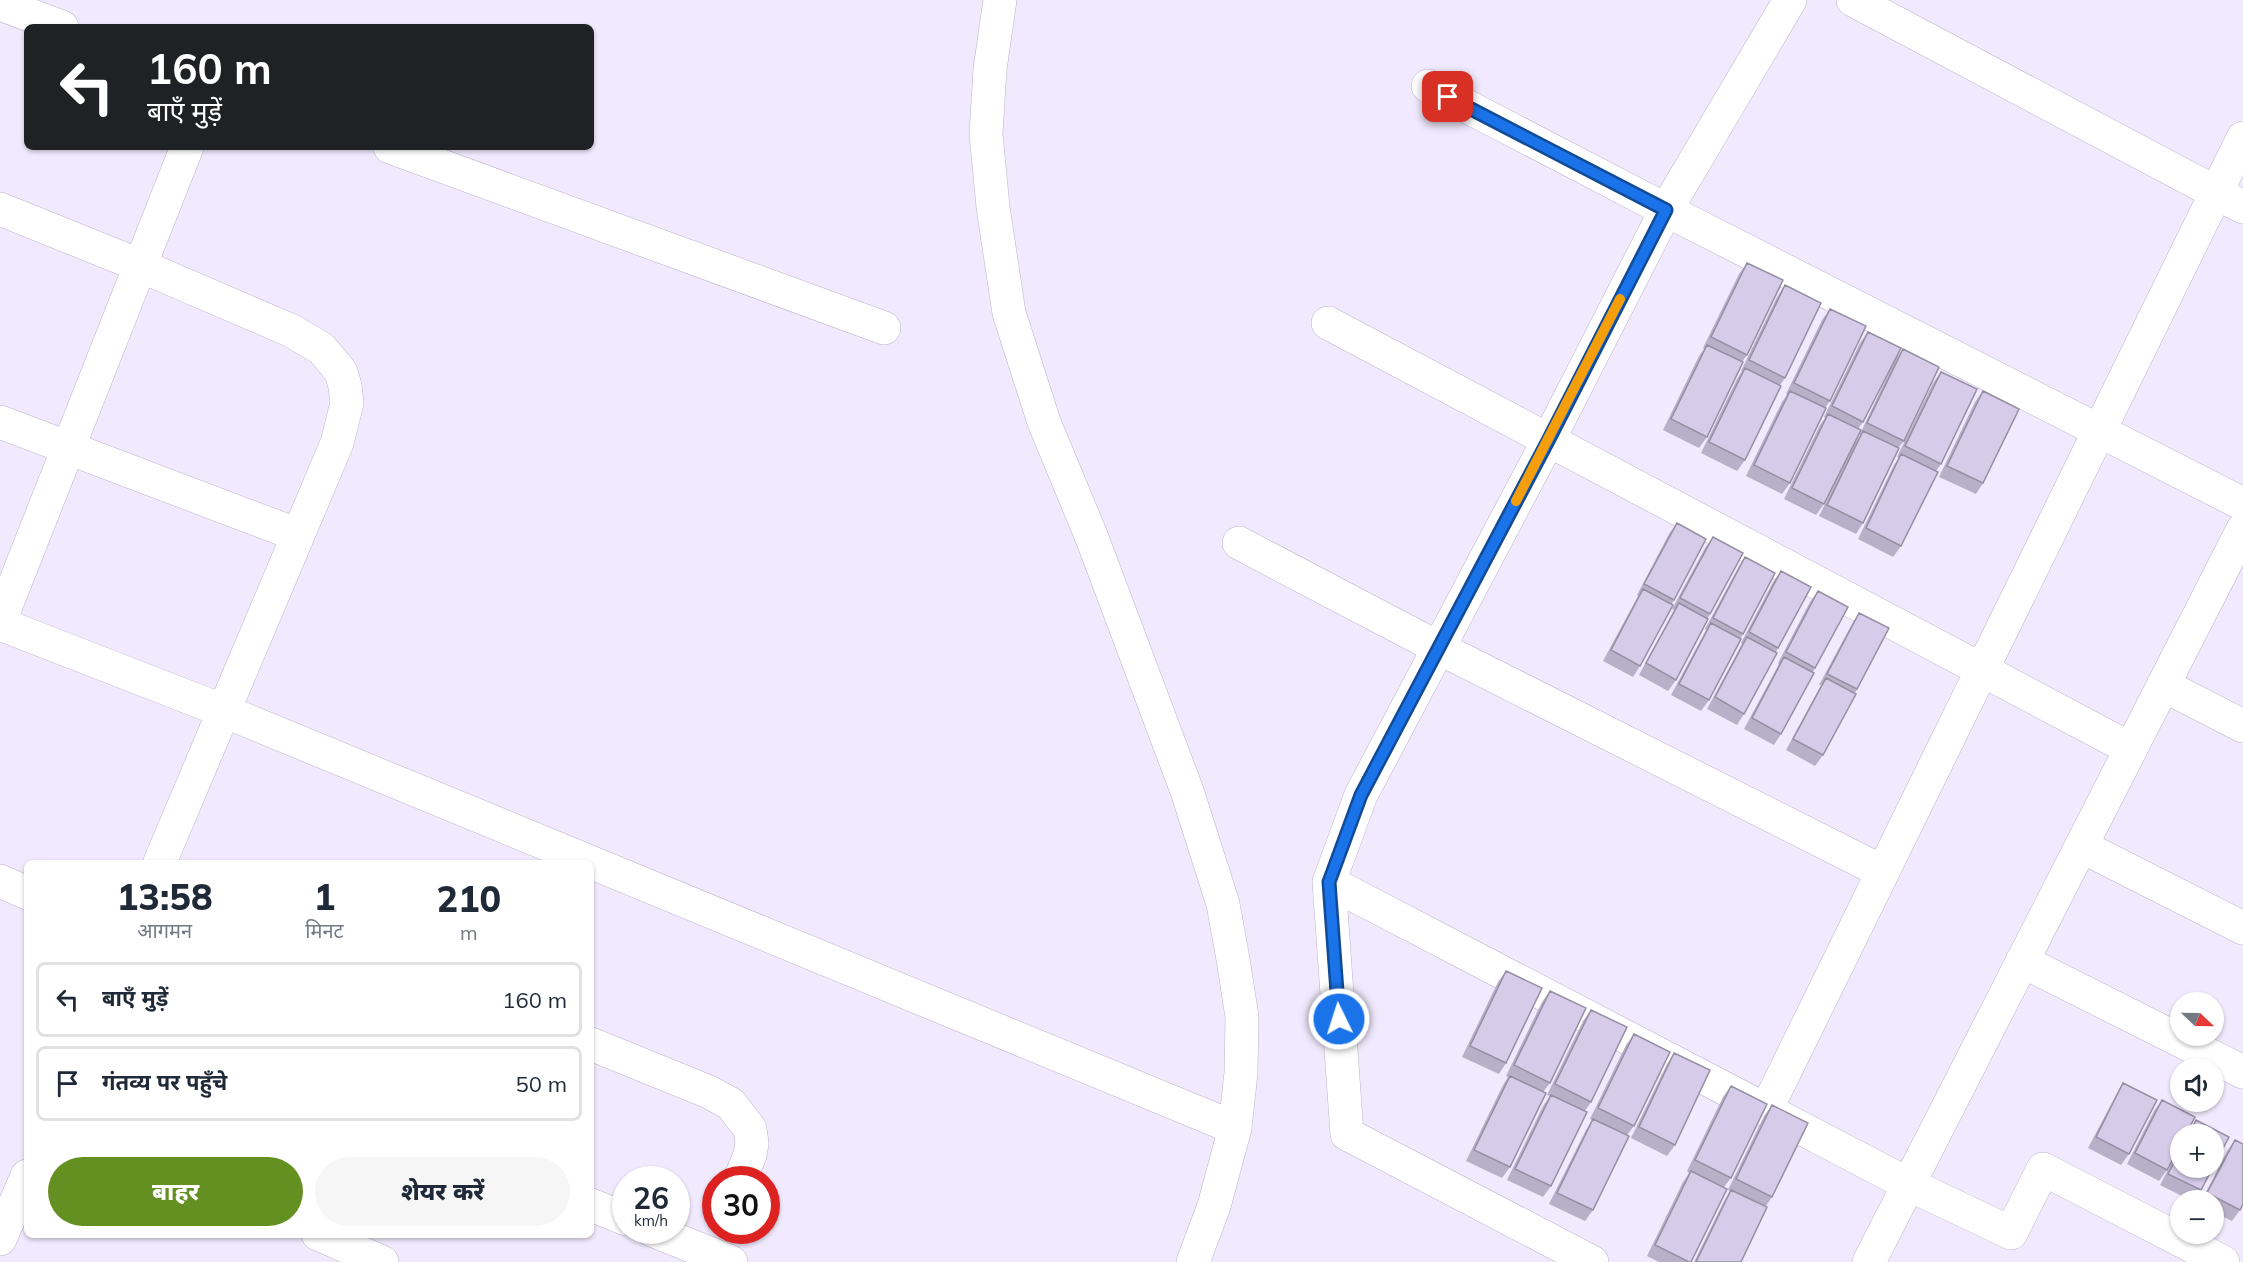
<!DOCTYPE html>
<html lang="hi">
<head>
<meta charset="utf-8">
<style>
  :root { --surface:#fff; --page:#f6f6f7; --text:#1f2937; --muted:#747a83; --line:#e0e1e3; --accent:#648f21 }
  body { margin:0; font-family:Mulish,"Noto Sans Devanagari",sans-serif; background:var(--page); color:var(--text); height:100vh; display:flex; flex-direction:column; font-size:22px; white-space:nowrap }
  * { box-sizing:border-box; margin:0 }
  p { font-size:20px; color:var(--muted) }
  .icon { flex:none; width:33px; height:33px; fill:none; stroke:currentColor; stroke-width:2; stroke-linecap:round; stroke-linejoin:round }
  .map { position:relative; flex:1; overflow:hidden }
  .drawer { position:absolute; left:24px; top:860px; width:570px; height:378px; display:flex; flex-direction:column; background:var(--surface); border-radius:9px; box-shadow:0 2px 4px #0004 }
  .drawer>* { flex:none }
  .hud { position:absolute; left:24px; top:24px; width:570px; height:126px; border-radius:9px; box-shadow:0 2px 4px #0004; background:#202124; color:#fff; overflow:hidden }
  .needle { width:39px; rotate:112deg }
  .controls { position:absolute; left:2170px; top:992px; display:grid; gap:12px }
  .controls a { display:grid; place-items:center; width:54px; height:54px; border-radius:50%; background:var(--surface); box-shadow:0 2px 4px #0004; font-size:30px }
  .speed { position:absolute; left:612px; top:1166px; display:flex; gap:12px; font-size:30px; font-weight:700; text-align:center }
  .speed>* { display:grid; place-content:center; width:78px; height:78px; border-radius:50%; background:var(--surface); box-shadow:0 2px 4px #0004; line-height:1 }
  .speed small { font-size:15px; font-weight:400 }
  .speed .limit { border:9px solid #d22; background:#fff; color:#111 }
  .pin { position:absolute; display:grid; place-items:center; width:51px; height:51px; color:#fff; margin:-26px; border-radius:12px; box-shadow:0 3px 9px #0006 }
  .me { position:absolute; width:66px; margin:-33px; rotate:356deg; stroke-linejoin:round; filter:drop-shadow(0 0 4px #0008) }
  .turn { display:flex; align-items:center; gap:21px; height:126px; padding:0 24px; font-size:27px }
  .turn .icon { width:78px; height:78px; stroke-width:2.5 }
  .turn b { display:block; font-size:42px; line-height:51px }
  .eta { display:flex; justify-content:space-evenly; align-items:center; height:102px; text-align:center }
  .eta b { font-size:36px; font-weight:800; line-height:42px }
  .action { display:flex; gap:12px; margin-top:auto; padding:12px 24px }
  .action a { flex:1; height:69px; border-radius:36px; background:var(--accent); color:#fff; font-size:24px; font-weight:800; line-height:69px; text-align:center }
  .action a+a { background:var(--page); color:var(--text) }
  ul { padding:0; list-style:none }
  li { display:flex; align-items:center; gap:18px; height:75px; margin:0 12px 9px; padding:0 12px; border:3px solid var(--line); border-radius:9px }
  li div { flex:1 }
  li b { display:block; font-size:22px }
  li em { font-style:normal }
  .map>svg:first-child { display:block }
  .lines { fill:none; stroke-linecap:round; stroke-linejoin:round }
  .minor-casing { stroke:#bbb3cb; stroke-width:34 }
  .minor { stroke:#fff; stroke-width:33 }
  .wall { fill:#b8afc8 }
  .building { fill:#d6cce9; stroke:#968fa3; stroke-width:1.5 }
  .route-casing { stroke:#114b97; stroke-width:15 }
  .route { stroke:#1a73e8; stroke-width:10 }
  .slow { stroke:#f59e0b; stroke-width:10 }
</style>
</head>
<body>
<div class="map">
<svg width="2243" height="1262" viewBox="0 0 2243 1262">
  <rect width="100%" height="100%" fill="#f1eafe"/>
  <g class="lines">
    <defs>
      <path id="minor" d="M 1000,0 L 990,69 L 986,134 L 993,207 L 1009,313 L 1044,422 L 1092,538 L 1187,791 L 1223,904 L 1233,959 L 1242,1017 L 1241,1073 L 1235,1128 L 1214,1206 L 1193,1262
        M 1853,0 L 2243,207
        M 0,4 L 62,27
        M 1428,86 L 1666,210 L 2243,504
        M 390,147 L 884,328
        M 0,209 L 139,265 L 292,331 L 322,349 L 341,372 L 345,386 L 347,403 L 337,443 L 160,862
        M 1328,323 L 2131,749
        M 0,422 L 298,535
        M 1239,543 L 1437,647 L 1883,872
        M 0,621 L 187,147
        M 0,624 L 224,711 L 1235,1128
        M 2163,685 L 2243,726
        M 2081,846 L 2243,928
        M 0,881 L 27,893
        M 1329,882 L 1908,1184 L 2011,1233 L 2043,1169 L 2223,1262
        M 2022,961 L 2243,1072
        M 591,1044 L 709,1092 L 731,1104 L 750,1129 L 752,1143 L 750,1155 L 740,1179
        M 1766,1110 L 2243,138
        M 591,1205 L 626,1219
        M 652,1230 L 731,1262
        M 318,1234 L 382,1262
        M 0,1239 L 27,1176
        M 1592,1262 L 1347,1134 L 1329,882 L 1361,795 L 1549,439 L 1666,210 L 1790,0
        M 1869,1262 L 2243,529"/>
    </defs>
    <use href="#minor" class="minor-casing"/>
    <use href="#minor" class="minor"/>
  </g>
  <path class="wall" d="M 1747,263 L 1747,355 L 1742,362 L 1707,437 L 1699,448 L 1663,430 L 1699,356 L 1704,349 L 1703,348 L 1739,274 Z
    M 1785,285 L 1785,378 L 1780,385 L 1745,460 L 1737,471 L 1701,453 L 1737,379 L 1742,371 L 1741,371 L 1777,297 Z
    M 1830,309 L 1830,401 L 1825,408 L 1790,483 L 1782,494 L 1746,476 L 1782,402 L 1787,395 L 1786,394 L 1822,320 Z
    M 1868,332 L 1863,422 L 1858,429 L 1856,442 L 1860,435 L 1860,434 L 1895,360 L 1903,349 L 1904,441 L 1898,448 L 1863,523 L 1856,534 L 1819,516 L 1854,445 L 1824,504 L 1816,515 L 1784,499 L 1820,425 L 1825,418 L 1824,417 L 1860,343 Z
    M 1941,372 L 1941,464 L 1936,471 L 1901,546 L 1893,557 L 1858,539 L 1894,465 L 1899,458 L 1897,457 L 1933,383 Z
    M 1983,391 L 1983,483 L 1976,494 L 1939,477 L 1975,402 Z
    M 1677,523 L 1674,600 L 1640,666 L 1633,677 L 1603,661 L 1638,596 L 1637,595 L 1669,534 Z
    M 1713,537 L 1710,614 L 1676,680 L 1668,691 L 1639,675 L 1674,610 L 1672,609 L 1705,548 Z
    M 1745,557 L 1743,634 L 1709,700 L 1701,711 L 1671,695 L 1706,630 L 1705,629 L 1738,568 Z
    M 1781,571 L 1778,648 L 1744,714 L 1737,725 L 1707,709 L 1742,644 L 1741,643 L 1773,582 Z
    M 1818,591 L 1815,668 L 1781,734 L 1774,745 L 1744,729 L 1779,664 L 1778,663 L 1810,602 Z
    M 1859,613 L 1857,689 L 1823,755 L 1815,766 L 1786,750 L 1821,685 L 1819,685 L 1852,624 Z
    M 1506,971 L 1506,1063 L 1499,1074 L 1462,1057 L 1498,982 Z
    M 1550,991 L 1550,1083 L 1543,1092 L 1510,1167 L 1502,1178 L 1466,1161 L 1502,1087 L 1508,1077 L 1506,1076 L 1542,1002 Z
    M 1591,1010 L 1591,1102 L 1585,1111 L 1551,1186 L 1543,1197 L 1507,1180 L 1543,1106 L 1550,1096 L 1547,1095 L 1583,1021 Z
    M 1634,1034 L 1634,1126 L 1627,1135 L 1593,1210 L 1585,1221 L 1549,1204 L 1586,1130 L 1592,1120 L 1590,1119 L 1626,1045 Z
    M 1674,1053 L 1675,1145 L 1667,1156 L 1631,1138 L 1667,1064 Z
    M 2123,1083 L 2129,1154 L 2121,1165 L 2088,1148 L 2116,1095 Z
    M 1731,1086 L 1731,1178 L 1724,1187 L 1691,1262 L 1659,1262 L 1647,1256 L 1683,1182 L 1689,1173 L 1687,1171 L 1723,1097 Z
    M 2162,1100 L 2167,1170 L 2159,1181 L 2127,1164 L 2154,1111 Z
    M 1772,1105 L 1772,1197 L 1766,1206 L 1741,1262 L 1694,1262 L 1724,1201 L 1730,1191 L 1728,1190 L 1764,1116 Z
    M 2235,1140 L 2240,1210 L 2232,1221 L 2214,1212 L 2214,1200 L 2202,1200 L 2227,1151 Z
    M 2181,1145 L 2181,1167 L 2201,1190 L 2194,1200 L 2190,1200 L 2160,1185 Z"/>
  <path class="building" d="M 1747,263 L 1783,280 L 1747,355 L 1711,337 Z
    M 1785,285 L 1821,303 L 1785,378 L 1749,360 Z
    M 1830,309 L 1866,326 L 1830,401 L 1794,383 Z
    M 1868,332 L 1901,348 L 1863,422 L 1832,406 Z
    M 1707,345 L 1743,362 L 1707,437 L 1671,419 Z
    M 1903,349 L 1939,367 L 1904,441 L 1867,423 Z
    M 1745,368 L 1781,386 L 1745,460 L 1709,442 Z
    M 1941,372 L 1977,389 L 1941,464 L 1905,446 Z
    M 1790,391 L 1826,408 L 1790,483 L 1754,465 Z
    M 1983,391 L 2019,409 L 1983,483 L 1947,466 Z
    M 1828,414 L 1861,430 L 1824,504 L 1792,488 Z
    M 1863,431 L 1899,448 L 1863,523 L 1827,505 Z
    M 1901,454 L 1938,472 L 1901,546 L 1866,528 Z
    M 1677,523 L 1706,539 L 1674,600 L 1644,584 Z
    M 1713,537 L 1743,553 L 1710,614 L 1680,598 Z
    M 1745,557 L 1775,573 L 1743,634 L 1713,618 Z
    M 1781,571 L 1811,587 L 1778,648 L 1749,632 Z
    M 1643,589 L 1673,605 L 1640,666 L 1611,650 Z
    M 1818,591 L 1848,607 L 1815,668 L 1786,652 Z
    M 1679,603 L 1708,619 L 1676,680 L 1646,663 Z
    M 1859,613 L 1889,628 L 1857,689 L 1827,674 Z
    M 1711,623 L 1741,639 L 1709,700 L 1679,684 Z
    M 1747,637 L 1777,653 L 1744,714 L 1715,697 Z
    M 1784,657 L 1814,673 L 1781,734 L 1752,718 Z
    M 1826,678 L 1856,694 L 1823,755 L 1793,739 Z
    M 1506,971 L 1542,988 L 1506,1063 L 1470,1046 Z
    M 1550,991 L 1586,1008 L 1550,1083 L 1514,1065 Z
    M 1591,1010 L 1627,1027 L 1591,1102 L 1555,1084 Z
    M 1634,1034 L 1670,1052 L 1634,1126 L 1598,1108 Z
    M 1674,1053 L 1710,1070 L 1675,1145 L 1639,1127 Z
    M 1510,1076 L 1546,1093 L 1510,1167 L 1474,1150 Z
    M 2123,1083 L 2157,1100 L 2129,1154 L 2096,1137 Z
    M 1731,1086 L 1767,1104 L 1731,1178 L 1695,1160 Z
    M 1551,1095 L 1587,1112 L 1551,1186 L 1515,1169 Z
    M 2162,1100 L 2195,1117 L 2186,1134 L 2181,1134 L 2181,1144 L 2167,1170 L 2135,1153 Z
    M 1772,1105 L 1808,1123 L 1772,1197 L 1736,1179 Z
    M 1593,1119 L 1629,1136 L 1593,1210 L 1557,1193 Z
    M 2196,1120 L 2229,1137 L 2214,1165 L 2214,1134 L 2189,1134 Z
    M 2235,1140 L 2243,1144 L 2243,1204 L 2240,1210 L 2207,1193 Z
    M 2181,1149 L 2181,1167 L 2213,1167 L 2201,1190 L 2168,1174 Z
    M 1691,1171 L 1727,1189 L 1691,1262 L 1689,1262 L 1655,1245 Z
    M 1731,1190 L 1767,1207 L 1741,1262 L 1696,1262 Z"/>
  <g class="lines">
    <defs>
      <path id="route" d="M 1339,1019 L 1329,882 L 1361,795 L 1549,439 L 1666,210 L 1448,97"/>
    </defs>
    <use href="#route" class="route-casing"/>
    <use href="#route" class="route"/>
    <path class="slow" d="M 1516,501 L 1620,299"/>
  </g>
</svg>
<div class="controls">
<a><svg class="needle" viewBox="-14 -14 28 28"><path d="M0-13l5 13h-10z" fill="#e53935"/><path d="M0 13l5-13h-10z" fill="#747a83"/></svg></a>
<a><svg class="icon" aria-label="sound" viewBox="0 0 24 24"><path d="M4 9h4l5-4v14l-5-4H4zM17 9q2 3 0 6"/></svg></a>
<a>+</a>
<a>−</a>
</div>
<div class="speed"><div>26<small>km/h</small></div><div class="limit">30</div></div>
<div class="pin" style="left:1448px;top:97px;background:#d93025"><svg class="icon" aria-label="arrive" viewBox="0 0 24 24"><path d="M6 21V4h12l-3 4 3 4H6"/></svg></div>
<svg class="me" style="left:1339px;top:1019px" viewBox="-20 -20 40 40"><circle r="17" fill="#1a73e8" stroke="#fff" stroke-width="3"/><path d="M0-11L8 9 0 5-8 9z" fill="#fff"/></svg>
<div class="hud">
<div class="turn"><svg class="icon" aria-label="left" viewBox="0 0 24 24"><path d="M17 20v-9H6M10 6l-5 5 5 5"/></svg><div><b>160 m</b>बाएँ मुड़ें</div></div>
</div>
<section class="drawer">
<div class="eta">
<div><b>13:58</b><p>आगमन</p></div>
<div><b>1</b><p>मिनट</p></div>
<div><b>210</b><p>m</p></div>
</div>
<ul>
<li><svg class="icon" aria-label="left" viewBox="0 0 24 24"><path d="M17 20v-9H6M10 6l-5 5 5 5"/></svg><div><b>बाएँ मुड़ें</b></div><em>160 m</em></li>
<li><svg class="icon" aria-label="arrive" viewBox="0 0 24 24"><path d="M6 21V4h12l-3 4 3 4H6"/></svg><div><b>गंतव्य पर पहुँचे</b></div><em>50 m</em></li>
</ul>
<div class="action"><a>बाहर</a><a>शेयर करें</a></div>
</section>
</div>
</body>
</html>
